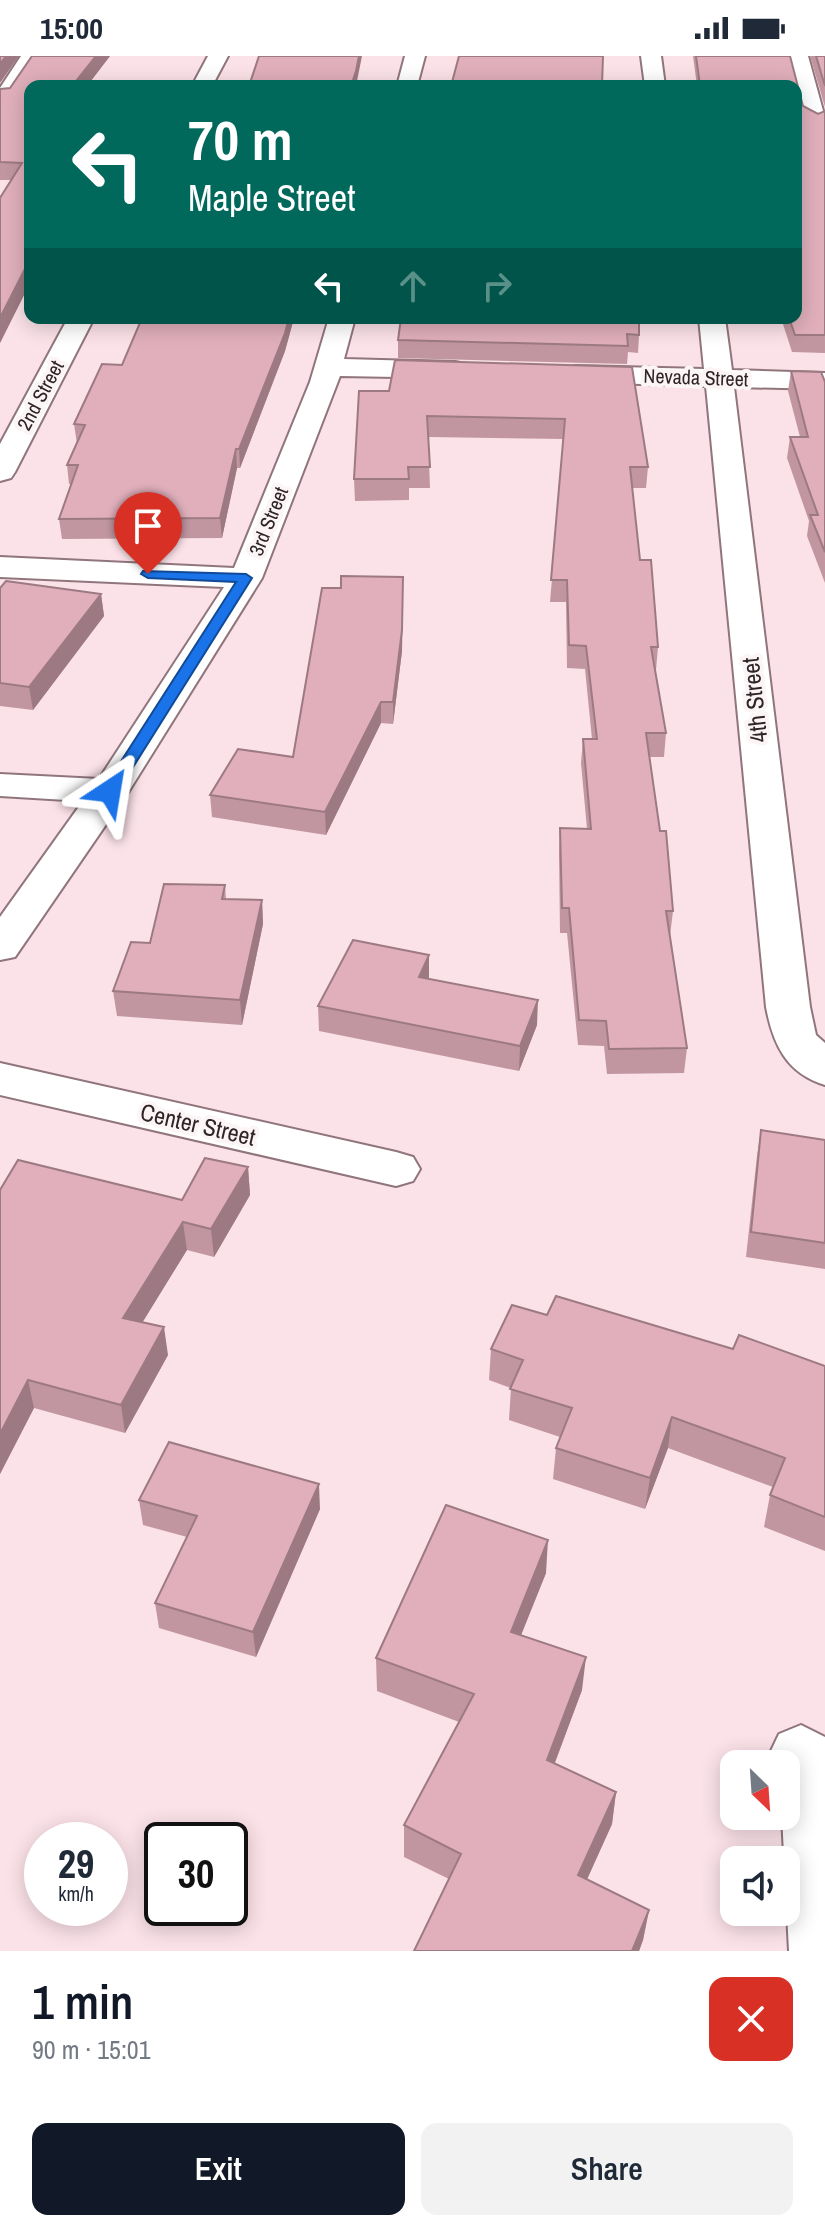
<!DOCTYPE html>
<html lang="en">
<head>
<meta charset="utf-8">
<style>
  :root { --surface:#fff; --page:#f2f2f3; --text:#1f2937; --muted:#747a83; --accent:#111827 }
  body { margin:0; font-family:"Archivo Narrow",sans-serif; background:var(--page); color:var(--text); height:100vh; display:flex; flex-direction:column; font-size:30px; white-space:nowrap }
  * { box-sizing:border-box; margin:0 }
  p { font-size:26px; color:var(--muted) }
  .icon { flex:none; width:44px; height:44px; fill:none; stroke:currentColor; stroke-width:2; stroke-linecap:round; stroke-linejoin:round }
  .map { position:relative; height:1895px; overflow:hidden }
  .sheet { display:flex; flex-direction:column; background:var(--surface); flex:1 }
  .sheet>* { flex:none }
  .top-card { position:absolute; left:24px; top:24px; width:778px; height:244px; border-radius:16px; box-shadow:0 4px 20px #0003; background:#00695c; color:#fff; overflow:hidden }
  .needle { width:52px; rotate:155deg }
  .tools { position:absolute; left:720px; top:1694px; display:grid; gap:16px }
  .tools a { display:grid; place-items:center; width:80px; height:80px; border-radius:16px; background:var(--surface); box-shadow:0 4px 20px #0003; font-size:40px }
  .speed { position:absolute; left:24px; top:1766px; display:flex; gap:16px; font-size:40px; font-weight:700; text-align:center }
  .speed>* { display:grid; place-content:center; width:104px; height:104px; border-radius:50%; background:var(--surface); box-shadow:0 4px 20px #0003; line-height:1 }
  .speed small { font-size:20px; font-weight:400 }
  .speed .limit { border:4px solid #111; border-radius:12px; background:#fff; color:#111 }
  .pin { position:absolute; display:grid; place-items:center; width:68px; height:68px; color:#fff; margin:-82px -34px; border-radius:50% 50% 50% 0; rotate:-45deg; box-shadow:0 0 8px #0007 }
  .pin .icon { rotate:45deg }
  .me { position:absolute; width:88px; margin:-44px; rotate:33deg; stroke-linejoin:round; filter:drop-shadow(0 0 6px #0008) }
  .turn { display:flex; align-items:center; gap:28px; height:168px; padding:0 32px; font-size:36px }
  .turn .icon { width:104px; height:104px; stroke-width:2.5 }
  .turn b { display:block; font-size:56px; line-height:68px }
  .lanes { display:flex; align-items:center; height:76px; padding:0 32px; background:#0003; justify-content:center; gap:40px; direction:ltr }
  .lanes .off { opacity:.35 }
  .round { display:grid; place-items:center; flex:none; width:84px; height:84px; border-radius:16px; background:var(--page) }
  .summary { display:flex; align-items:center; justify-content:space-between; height:136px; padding:0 32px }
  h1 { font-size:48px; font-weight:600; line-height:60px; color:var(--accent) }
  .cta { display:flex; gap:16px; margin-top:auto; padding:16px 32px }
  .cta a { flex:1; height:92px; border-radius:16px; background:var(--accent); color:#fff; font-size:32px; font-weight:600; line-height:92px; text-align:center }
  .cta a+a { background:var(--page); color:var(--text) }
  .status { display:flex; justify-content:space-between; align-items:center; height:56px; padding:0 40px; background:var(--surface); direction:ltr }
  .status svg { height:22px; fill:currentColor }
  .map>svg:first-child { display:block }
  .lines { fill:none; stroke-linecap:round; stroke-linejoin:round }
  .minor-casing { stroke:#90757c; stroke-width:4 }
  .minor { fill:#fff; fill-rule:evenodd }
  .wall { fill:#c196a1 }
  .shaded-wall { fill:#9d7a83 }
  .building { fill:#e0afbb; stroke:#9d7a83; stroke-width:2 }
  .route { fill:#1a73e8; stroke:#114b97; stroke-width:2 }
  .labels { text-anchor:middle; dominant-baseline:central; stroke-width:8; stroke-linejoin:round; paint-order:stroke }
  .far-street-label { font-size:20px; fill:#2f2427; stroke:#fbf5f6 }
  .street-label { font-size:24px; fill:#2f2427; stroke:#fbf5f6 }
</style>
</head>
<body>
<div class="status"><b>15:00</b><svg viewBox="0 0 49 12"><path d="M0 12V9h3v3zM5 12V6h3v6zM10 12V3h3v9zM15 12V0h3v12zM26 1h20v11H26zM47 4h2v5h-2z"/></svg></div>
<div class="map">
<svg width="825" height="1895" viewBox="0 0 825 1895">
  <rect width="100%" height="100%" fill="#fbe2e8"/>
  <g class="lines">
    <defs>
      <path id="minor" d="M 21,0 L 41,0 L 10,47 L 0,48 L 0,32 Z
        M 208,0 L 228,0 L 212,30 L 192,30 Z
        M 405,0 L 425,0 L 417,30 L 397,30 Z
        M 641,0 L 661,0 L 665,30 L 645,30 Z
        M 788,0 L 808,0 L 825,62 L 822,68 L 815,70 L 804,64 Z
        M 68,262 L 94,262 L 15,416 L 11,422 L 0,425 L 0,388 Z
        M 329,262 L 355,262 L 344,303 L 455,306 L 465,308 L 469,314 L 465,320 L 455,322 L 340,320 L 262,522 L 129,735 L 15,901 L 0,904 L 0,861 L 83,745 L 0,740 L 0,718 L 99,723 L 224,531 L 0,521 L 0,501 L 234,512 L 310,326 Z
        M 699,262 L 725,262 L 732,314 L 825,317 L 825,333 L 734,331 L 810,951 L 816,979 L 825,987 L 825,1029 C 786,1017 773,988 766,951 L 706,330 L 576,326 L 566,324 L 562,318 L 566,312 L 576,310 L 704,313 Z
        M 0,1007 L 396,1096 L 413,1101 L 420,1113 L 413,1125 L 396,1130 L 0,1039 Z
        M 801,1669 L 825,1681 L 825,1895 L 789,1895 L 782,1760 L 786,1760 L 786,1708 L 771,1708 L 769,1699 L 779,1678 Z"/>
    </defs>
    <use href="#minor" class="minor-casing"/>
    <use href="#minor" class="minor"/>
  </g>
  <path class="wall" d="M 32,0 L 110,0 L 87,30 L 30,30 L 30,227 L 0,287 L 11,124 L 0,124 L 0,33 L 10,32 Z
    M 693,0 L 790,0 L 803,50 L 818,58 L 825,55 L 825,297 L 792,296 L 781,262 L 796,262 L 796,30 L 697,30 Z
    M 810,0 L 825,0 L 825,51 Z
    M 142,262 L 294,262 L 285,295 L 240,412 L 237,412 L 222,482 L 62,483 L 59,463 L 72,428 L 69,428 L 67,409 L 77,388 L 74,368 L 122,309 Z
    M 401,262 L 639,279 L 638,297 L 628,296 L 627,308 L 398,302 L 398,284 Z
    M 632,311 L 648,411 L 646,432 L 632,432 L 640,504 L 658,591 L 656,614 L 655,614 L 666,677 L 664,701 L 649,701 L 660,775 L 673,855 L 670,880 L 687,992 L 684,1017 L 607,1018 L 604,990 L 578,989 L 567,877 L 560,877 L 559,797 L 560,772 L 587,773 L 581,707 L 583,683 L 592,683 L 585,613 L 567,612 L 566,546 L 550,546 L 564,383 L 428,381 L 430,432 L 409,432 L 409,444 L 355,445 L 354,423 L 389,335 Z
    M 791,315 L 825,326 L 825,527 L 807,480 L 809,465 L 787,402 L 790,381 L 800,381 L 788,335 Z
    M 403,521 L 402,595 L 393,668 L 381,667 L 326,779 L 212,761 L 210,739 L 293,701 L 341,532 Z
    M 0,532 L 101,538 L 104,560 L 33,654 L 0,650 Z
    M 225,829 L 226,843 L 262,844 L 263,868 L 242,969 L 117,960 L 113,935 L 150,887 Z
    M 429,923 L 537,969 L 519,1015 L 319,975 L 318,950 Z
    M 761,1074 L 825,1084 L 825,1213 L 746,1201 L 757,1100 Z
    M 248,1111 L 250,1139 L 214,1201 L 187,1194 L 142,1266 L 168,1299 L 125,1377 L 34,1352 L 0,1418 L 0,1134 L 182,1144 Z
    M 547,1259 L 825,1310 L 825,1495 L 764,1471 L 770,1439 L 773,1431 L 668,1392 L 645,1453 L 553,1423 L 556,1392 L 560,1381 L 509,1364 L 511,1332 L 489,1324 L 491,1293 Z
    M 139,1444 L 320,1453 L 256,1601 L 159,1572 L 155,1547 L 187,1481 L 143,1469 Z
    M 546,1517 L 521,1579 L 582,1634 L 555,1707 L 616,1736 L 612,1768 L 587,1823 L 649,1854 L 643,1884 L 639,1895 L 414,1895 L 449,1823 L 404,1801 L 404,1769 L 459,1666 L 377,1635 L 376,1602 Z"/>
  <path class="shaded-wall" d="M 6,0 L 19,0 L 0,27 L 0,8 Z
    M 96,0 L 110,0 L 87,30 L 72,30 Z
    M 359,0 L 362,0 L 356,30 L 351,30 Z
    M 30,203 L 30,227 L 0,287 L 0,262 Z
    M 289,262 L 294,262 L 285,295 L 240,412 L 239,393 Z
    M 236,393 L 237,412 L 222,482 L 220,462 Z
    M 403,521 L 402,595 L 393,668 L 393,646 Z
    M 101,538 L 104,560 L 33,654 L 29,631 Z
    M 381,646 L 381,667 L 326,779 L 325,756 Z
    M 262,844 L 263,868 L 242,969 L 240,944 Z
    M 429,899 L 429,924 L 419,921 Z
    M 538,944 L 537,969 L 519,1015 L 520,990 Z
    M 248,1111 L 250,1139 L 214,1201 L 211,1173 Z
    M 183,1166 L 187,1194 L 128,1290 L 123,1262 Z
    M 164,1271 L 168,1299 L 125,1377 L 121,1349 Z
    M 28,1324 L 34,1352 L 0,1418 L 0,1378 Z
    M 672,1361 L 668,1392 L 645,1453 L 650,1422 Z
    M 319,1428 L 320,1453 L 256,1601 L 253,1576 Z
    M 548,1484 L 546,1517 L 509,1609 L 511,1576 Z
    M 586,1601 L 582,1634 L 544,1735 L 547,1704 Z
    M 616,1736 L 612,1768 L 575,1850 L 578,1819 Z
    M 649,1854 L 643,1884 L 639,1895 L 632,1895 Z"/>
  <path class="building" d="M 0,0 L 6,0 L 0,8 Z
    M 32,0 L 96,0 L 72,30 L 30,30 L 30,203 L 0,262 L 0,142 L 22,107 L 0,106 L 0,33 L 10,32 Z
    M 259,0 L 359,0 L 356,15 L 351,30 L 249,30 Z
    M 459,0 L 603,0 L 602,30 L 451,30 Z
    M 696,0 L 790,0 L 803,50 L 818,58 L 825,55 L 825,279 L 795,279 L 789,262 L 796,262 L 796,30 L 700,30 Z
    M 816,0 L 825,0 L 825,30 Z
    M 142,262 L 289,262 L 285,277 L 239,393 L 236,393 L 220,462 L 59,463 L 78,409 L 67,409 L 85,369 L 74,368 L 102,308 L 122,309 Z
    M 401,262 L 639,262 L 639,279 L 627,278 L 628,290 L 398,284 Z
    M 395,304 L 632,311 L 648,411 L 630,411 L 640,504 L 651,504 L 658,591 L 651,591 L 666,677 L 646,677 L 660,775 L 666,775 L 673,855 L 666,855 L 687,992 L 609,993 L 606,965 L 579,964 L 569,852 L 562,852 L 560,772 L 591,773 L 583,683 L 597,683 L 586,590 L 569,589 L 567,524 L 551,524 L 565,363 L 427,360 L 430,411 L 408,411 L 409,423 L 354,423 L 359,335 L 389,335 Z
    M 791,315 L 821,316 L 825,326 L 825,496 L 810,459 L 818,459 L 790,381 L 808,381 Z
    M 341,520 L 403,521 L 402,574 L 393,646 L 381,646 L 325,756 L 210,739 L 238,693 L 293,701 L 322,532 L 341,532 Z
    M 6,525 L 101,538 L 29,631 L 0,627 L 0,532 Z
    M 164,828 L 225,829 L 222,843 L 262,844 L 240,944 L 113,935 L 131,886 L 150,887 Z
    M 353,884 L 429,899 L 419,921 L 538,944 L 520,990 L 318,950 Z
    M 761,1074 L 825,1084 L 825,1187 L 751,1176 Z
    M 205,1102 L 248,1111 L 211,1173 L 183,1166 L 123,1262 L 164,1271 L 121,1349 L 28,1324 L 0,1378 L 0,1134 L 18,1104 L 182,1144 Z
    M 556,1240 L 733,1293 L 739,1279 L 825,1310 L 825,1461 L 770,1439 L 785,1402 L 672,1361 L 650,1422 L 556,1392 L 572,1352 L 510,1333 L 523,1304 L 491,1293 L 512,1249 L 547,1259 Z
    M 169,1386 L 319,1428 L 253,1576 L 155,1547 L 197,1460 L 139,1444 Z
    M 446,1449 L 548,1484 L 511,1576 L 586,1601 L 547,1704 L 616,1736 L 578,1819 L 649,1854 L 632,1895 L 414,1895 L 461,1798 L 404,1769 L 474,1638 L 376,1602 Z"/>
  <path class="route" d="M 143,515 L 246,518 L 252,522 L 118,735 L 110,739 L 102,735 L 236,526 L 148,522 L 141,518 Z"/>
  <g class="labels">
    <g class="far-street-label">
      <text transform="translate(696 321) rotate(2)">Nevada Street</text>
      <text transform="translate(40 339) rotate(-62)">2nd Street</text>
      <text transform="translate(268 465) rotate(-68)">3rd Street</text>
    </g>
    <g class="street-label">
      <text transform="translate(754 644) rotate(-96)">4th Street</text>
      <text transform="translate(198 1068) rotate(13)">Center Street</text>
    </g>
  </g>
</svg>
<div class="tools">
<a><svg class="needle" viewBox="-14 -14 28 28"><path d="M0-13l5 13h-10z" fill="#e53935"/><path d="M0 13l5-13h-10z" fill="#747a83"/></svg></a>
<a><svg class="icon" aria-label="sound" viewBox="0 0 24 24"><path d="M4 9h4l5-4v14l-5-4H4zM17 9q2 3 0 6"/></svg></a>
</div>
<div class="speed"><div>29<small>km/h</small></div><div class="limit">30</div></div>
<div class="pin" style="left:148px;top:518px;background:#d93025"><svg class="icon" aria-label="arrive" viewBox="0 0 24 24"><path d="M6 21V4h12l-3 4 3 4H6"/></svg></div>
<svg class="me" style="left:110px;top:735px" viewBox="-20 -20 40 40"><path d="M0-17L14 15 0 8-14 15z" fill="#1a73e8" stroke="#fff" stroke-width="4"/></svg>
<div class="top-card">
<div class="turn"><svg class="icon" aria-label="left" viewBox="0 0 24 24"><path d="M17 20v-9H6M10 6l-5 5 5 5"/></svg><div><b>70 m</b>Maple Street</div></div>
<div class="lanes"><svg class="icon" aria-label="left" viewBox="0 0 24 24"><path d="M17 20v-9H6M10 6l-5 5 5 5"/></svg><svg class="icon off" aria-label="ahead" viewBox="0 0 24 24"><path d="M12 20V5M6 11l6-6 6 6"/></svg><svg class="icon off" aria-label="right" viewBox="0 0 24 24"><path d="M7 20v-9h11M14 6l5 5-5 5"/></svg></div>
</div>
</div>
<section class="sheet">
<div class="summary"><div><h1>1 min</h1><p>90 m · 15:01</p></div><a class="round" style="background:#d93025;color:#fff"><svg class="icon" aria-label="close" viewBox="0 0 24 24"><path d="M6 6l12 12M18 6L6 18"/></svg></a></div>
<div class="cta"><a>Exit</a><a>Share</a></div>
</section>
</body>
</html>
